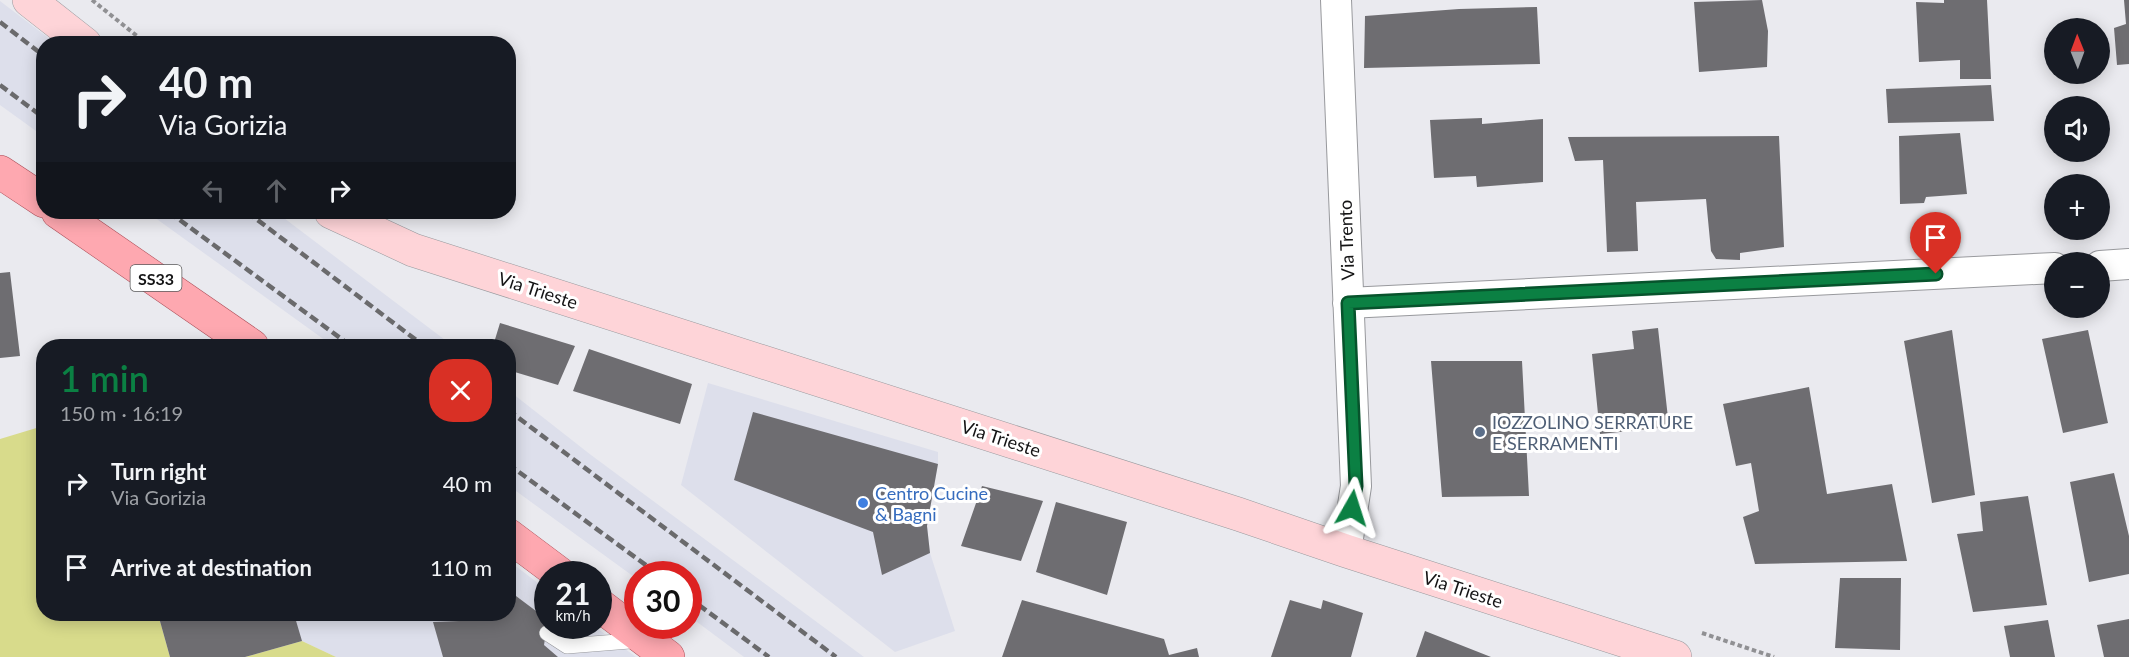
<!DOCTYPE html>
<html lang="en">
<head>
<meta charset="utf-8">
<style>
  :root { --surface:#171b24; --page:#20242c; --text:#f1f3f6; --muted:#9ea1a6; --accent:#0b8043 }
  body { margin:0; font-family:Lato,sans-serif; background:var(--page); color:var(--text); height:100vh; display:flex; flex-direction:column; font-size:22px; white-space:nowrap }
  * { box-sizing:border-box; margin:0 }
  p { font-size:20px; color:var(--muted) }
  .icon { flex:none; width:33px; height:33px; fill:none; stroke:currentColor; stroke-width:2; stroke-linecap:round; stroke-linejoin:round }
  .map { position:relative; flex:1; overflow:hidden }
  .panel { position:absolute; left:36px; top:339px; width:480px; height:282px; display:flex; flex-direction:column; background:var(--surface); border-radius:24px; box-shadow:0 3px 15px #0003 }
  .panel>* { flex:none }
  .banner { position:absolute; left:36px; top:36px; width:480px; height:183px; border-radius:24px; box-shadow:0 3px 15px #0003; background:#171b24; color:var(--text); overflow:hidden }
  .needle { width:39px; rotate:359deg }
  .fabs { position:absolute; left:2044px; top:18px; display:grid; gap:12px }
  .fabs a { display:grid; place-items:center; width:66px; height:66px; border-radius:50%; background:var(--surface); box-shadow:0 3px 15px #0003; font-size:30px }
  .speed { position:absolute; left:534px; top:561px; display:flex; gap:12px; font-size:30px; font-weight:700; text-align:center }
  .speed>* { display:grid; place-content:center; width:78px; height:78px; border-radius:50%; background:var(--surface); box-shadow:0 3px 15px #0003; line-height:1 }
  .speed small { font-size:15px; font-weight:400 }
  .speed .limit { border:9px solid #d22; background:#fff; color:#111 }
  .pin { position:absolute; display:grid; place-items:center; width:51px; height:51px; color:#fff; margin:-62px -26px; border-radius:50% 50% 50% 0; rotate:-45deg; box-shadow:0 0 6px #0007 }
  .pin .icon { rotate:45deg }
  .me { position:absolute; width:66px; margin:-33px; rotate:6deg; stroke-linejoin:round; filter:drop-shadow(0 0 4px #0008) }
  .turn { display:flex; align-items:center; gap:21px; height:126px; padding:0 24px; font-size:27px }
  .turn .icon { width:78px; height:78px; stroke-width:2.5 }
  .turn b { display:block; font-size:42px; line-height:51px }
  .lanes { display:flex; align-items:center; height:57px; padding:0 24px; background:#0003; justify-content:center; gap:30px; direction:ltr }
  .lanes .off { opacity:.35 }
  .round { display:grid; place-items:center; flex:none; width:63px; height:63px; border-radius:24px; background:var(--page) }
  .head { display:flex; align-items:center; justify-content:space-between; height:102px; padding:0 24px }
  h1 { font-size:36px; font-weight:600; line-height:45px; color:var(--accent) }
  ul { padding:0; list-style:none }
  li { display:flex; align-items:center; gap:18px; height:84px; padding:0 24px }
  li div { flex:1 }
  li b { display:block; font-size:22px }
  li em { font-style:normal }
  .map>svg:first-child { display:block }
  .built { fill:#dddfeb }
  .green { fill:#d8db8b }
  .building { fill:#6e6d71 }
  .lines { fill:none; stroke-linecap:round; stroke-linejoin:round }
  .lane-casing { stroke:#98999d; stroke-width:16 }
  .street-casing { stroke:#98999d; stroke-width:32 }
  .secondary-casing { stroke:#98999d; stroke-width:34 }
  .primary-casing { stroke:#ab4e58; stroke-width:34 }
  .path { stroke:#909093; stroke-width:4; stroke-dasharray:4.5 3; stroke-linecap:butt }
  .lane { stroke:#fff; stroke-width:15 }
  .street { stroke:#fff; stroke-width:30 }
  .secondary { stroke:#fed4d8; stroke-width:33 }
  .primary { stroke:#fea8b0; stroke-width:33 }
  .rail { stroke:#6a6a6c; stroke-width:4.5; stroke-dasharray:9 4.5; stroke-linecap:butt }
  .route-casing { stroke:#07532c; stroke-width:15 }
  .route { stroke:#0b8043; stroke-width:10 }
  .service-dot { fill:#5c6f8a; stroke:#fff; stroke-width:2 }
  .shop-dot { fill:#3f7fe0; stroke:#fff; stroke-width:2 }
  .labels { text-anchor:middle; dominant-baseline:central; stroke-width:6; stroke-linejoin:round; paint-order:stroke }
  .shield { fill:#fff; stroke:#5a5a5b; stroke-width:1.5 }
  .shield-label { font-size:16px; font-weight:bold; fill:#141415 }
  .street-label { font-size:18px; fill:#141415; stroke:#fff }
  .service-label { font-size:18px; fill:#4e5e75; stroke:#fff; text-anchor:start }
  .shop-label { font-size:18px; fill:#366cbe; stroke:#fff; text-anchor:start }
</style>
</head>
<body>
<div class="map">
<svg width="2129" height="657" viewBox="0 0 2129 657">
  <rect width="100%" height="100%" fill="#eaeaef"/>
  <path class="built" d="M 0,1 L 55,43 L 44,44 L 43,136 L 0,105 Z
    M 147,212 L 276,212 L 453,346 L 333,346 Z
    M 708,383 L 938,452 L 938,464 L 927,526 L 930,553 L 955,631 L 895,652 L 681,485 Z
    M 508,390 L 591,455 L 864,657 L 744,657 L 689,616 L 688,574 L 638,574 L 637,579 L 516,491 L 509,485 Z
    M 509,561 L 547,590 L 548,626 L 594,626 L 636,657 L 336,657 L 302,641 L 245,657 L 170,657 L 158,614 L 508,614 Z"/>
  <path class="green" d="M 43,426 L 44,614 L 158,614 L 170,657 L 0,657 L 0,439 Z
    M 302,641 L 336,657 L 245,657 Z"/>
  <path class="building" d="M 1762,0 L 1768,31 L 1767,67 L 1699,72 L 1694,2 Z
    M 1944,0 L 1987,0 L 1991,79 L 1960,79 L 1960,60 L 1919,62 L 1916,2 L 1944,3 Z
    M 2124,0 L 2129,0 L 2129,64 L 2117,65 L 2114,28 L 2126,24 Z
    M 1537,7 L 1540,64 L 1364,68 L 1365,16 L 1459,9 Z
    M 1991,85 L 1994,121 L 1888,123 L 1886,89 Z
    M 1482,118 L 1482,124 L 1543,119 L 1543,182 L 1477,187 L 1476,176 L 1434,178 L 1430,120 Z
    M 1960,133 L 1967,194 L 1926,197 L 1924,203 L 1900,204 L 1899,136 Z
    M 1779,136 L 1784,247 L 1740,253 L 1740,260 L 1716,259 L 1711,251 L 1706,199 L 1636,202 L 1638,251 L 1607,252 L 1603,160 L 1575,161 L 1568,137 Z
    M 10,272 L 20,356 L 0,358 L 0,273 Z
    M 500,323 L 575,346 L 558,385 L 508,370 L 508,346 L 493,346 Z
    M 1658,328 L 1669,427 L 1600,434 L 1592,354 L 1634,349 L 1632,331 Z
    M 1952,330 L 1975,495 L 1932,503 L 1904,341 Z
    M 2088,330 L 2108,423 L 2063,433 L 2042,339 Z
    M 589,349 L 692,384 L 680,424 L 573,391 Z
    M 1431,361 L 1522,361 L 1529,496 L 1442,497 Z
    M 1809,387 L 1827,494 L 1892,484 L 1907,561 L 1755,564 L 1743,517 L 1759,511 L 1751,463 L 1736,466 L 1723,404 Z
    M 753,412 L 938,464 L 927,526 L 930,553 L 882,575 L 873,532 L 734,480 Z
    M 2114,473 L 2129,536 L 2129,574 L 2089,582 L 2070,482 Z
    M 982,486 L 1043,501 L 1021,561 L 961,546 Z
    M 2028,496 L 2047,605 L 1973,612 L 1957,534 L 1983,531 L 1980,502 Z
    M 1056,502 L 1127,522 L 1107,595 L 1036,572 Z
    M 1840,578 L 1901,578 L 1900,650 L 1835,648 Z
    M 508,590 L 548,620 L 544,645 L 558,657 L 443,657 L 433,622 L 459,621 L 465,614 L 508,614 Z
    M 1022,600 L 1164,639 L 1169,655 L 1197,648 L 1199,657 L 1002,657 Z
    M 1290,600 L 1321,609 L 1323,600 L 1363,613 L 1351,657 L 1271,657 Z
    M 158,614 L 294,614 L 302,641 L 245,657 L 170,657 Z
    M 2129,619 L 2129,657 L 2104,657 L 2097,625 Z
    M 2048,620 L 2055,657 L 2010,657 L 2004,626 Z
    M 1425,631 L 1491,657 L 1416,657 Z"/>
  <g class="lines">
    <defs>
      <path id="lane" d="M 547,633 L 567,646 L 642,640"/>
      <path id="street" d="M 1336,0 L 1356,486 L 1346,551
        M 2100,266 L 2129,264
        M 1348,303 L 2055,268"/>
      <path id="secondary" d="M 29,0 L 85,44
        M 331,212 L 413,250 L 1238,514 L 1346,551 L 1675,657"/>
      <path id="primary" d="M 0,172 L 44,201
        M 58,212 L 252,346
        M 508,535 L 560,574
        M 598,604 L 668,657"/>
    </defs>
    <use href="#lane" class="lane-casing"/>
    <use href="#street" class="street-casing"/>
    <use href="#secondary" class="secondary-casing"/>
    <use href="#primary" class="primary-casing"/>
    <path class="path" d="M 92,0 L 147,44
      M 1702,633 L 1774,657"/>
    <use href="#lane" class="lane"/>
    <use href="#street" class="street"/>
    <use href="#secondary" class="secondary"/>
    <use href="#primary" class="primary"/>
    <path class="rail" d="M 0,22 L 44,56
      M 0,85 L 44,118
      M 169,212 L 351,346
      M 247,212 L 424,346
      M 508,410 L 836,657
      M 508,464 L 658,574
      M 688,597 L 769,657"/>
  </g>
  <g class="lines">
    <defs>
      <path id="route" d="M 1352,508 L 1356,486 L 1348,303 L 1936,274"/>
    </defs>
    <use href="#route" class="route-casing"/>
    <use href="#route" class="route"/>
  </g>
  <circle class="service-dot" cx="1480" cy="432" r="6"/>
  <circle class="shop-dot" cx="863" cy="503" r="6"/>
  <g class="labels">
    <rect class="shield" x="130.5" y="265" width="51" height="26" rx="4.5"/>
    <g class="shield-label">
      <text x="156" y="278">SS33</text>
    </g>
    <g class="street-label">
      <text transform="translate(1346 240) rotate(-92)">Via Trento</text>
      <text transform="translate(538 290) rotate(18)">Via Trieste</text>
      <text transform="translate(1001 438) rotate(18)">Via Trieste</text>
      <text transform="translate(1463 589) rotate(18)">Via Trieste</text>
    </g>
    <g class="service-label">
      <text x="1492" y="422">IOZZOLINO SERRATURE<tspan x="1492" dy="21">E SERRAMENTI</tspan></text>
    </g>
    <g class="shop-label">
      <text x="875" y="493">Centro Cucine<tspan x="875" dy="21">&amp; Bagni</tspan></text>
    </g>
  </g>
</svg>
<div class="fabs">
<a><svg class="needle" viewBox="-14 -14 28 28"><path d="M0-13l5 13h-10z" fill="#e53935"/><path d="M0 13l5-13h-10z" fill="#9ea1a6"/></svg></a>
<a><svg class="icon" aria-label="sound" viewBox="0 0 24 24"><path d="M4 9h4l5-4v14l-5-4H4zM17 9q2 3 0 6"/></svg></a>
<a>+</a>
<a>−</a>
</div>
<div class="speed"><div>21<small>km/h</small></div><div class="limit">30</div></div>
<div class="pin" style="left:1936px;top:274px;background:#d93025"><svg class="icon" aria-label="arrive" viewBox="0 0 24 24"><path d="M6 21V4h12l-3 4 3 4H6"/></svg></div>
<svg class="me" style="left:1352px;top:508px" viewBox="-20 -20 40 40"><path d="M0-17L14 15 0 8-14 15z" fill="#0b8043" stroke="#fff" stroke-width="4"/></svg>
<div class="banner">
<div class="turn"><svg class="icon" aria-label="right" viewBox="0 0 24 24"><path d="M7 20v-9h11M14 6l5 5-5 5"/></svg><div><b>40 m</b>Via Gorizia</div></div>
<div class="lanes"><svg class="icon off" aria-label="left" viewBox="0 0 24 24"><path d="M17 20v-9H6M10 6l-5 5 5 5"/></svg><svg class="icon off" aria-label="ahead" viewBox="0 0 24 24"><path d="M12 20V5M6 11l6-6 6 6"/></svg><svg class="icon" aria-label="right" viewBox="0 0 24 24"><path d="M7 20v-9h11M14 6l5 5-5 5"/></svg></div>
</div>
<section class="panel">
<div class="head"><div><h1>1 min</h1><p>150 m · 16:19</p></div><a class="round" style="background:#d93025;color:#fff"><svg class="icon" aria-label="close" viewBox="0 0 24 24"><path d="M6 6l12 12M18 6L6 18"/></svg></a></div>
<ul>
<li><svg class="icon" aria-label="right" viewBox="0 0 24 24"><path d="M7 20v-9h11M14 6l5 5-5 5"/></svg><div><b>Turn right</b><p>Via Gorizia</p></div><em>40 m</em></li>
<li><svg class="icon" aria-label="arrive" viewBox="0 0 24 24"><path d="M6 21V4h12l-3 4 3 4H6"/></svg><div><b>Arrive at destination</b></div><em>110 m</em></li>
</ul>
</section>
</div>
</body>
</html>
